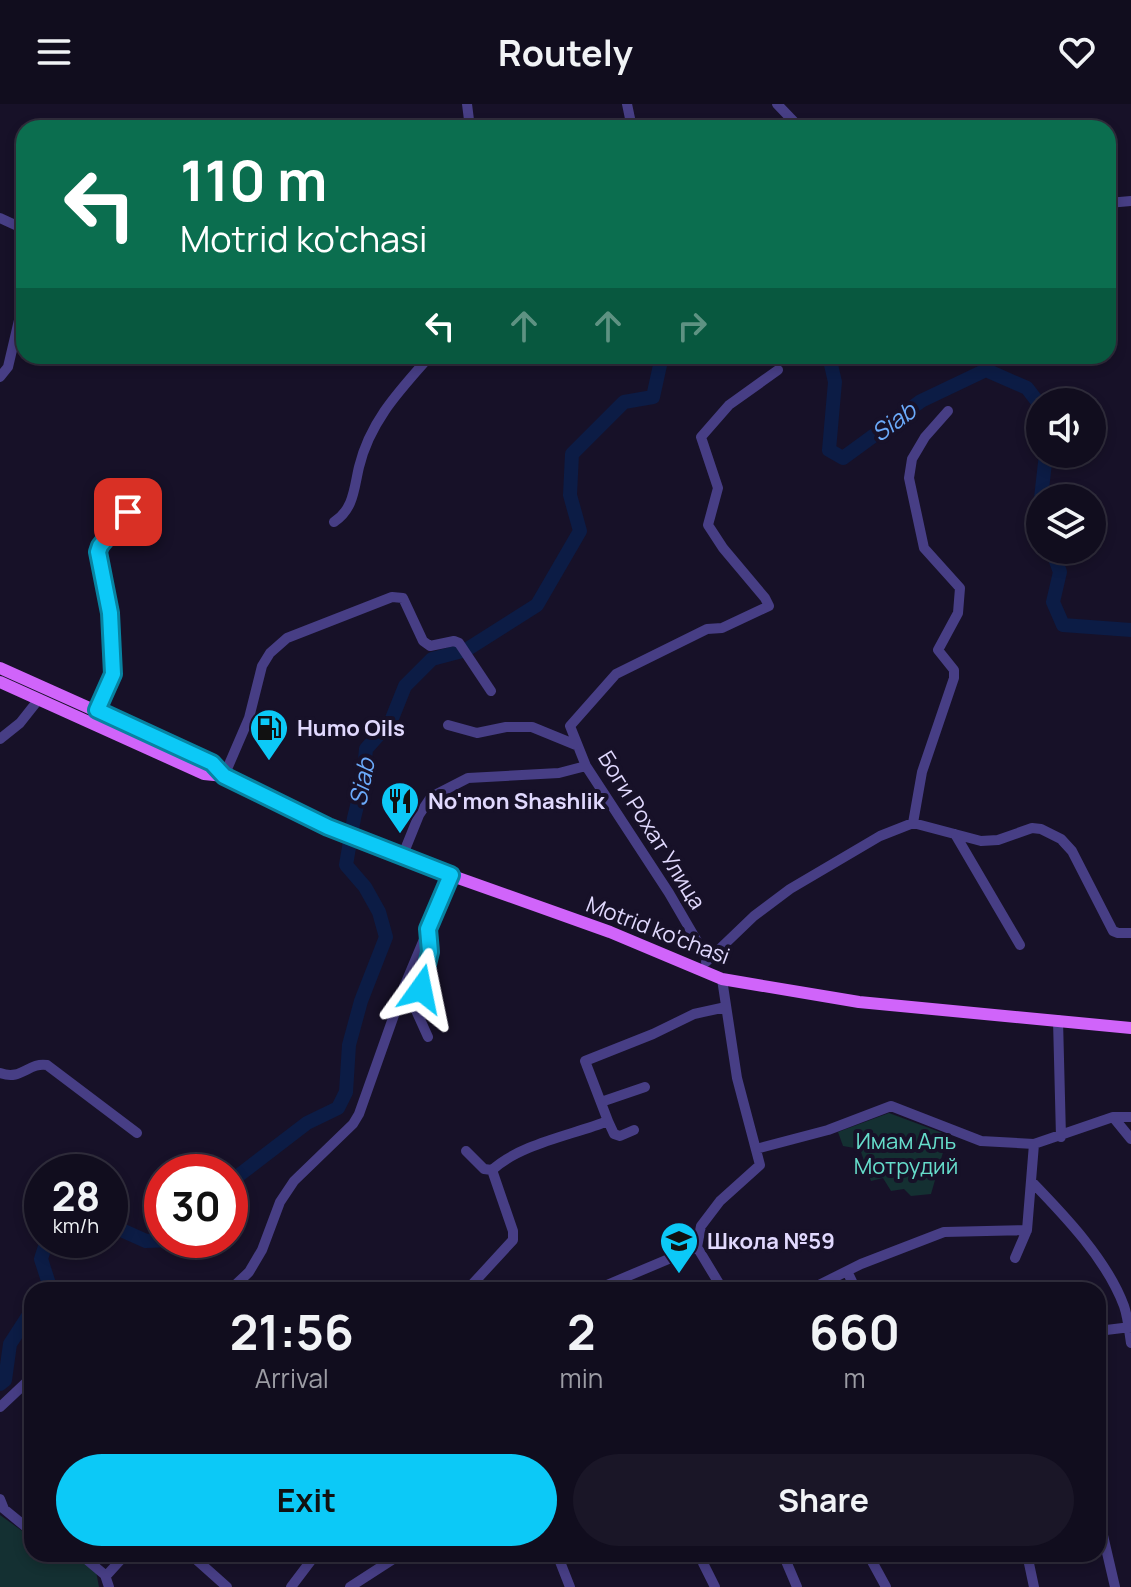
<!DOCTYPE html>
<html lang="en">
<head>
<meta charset="utf-8">
<style>
  :root { --surface:#110d1e; --page:#1a1627; --text:#f1f3f6; --muted:#9c9ca4; --line:#302d3c; --accent:#0cc9f7 }
  body { margin:0; font-family:Manrope,sans-serif; background:var(--page); color:var(--text); height:100vh; display:flex; flex-direction:column; font-size:30px; white-space:nowrap }
  * { box-sizing:border-box; margin:0 }
  p { font-size:26px; color:var(--muted) }
  .icon { flex:none; width:44px; height:44px; fill:none; stroke:currentColor; stroke-width:2; stroke-linecap:round; stroke-linejoin:round }
  .map { position:relative; flex:1; overflow:hidden }
  .side { position:absolute; left:24px; top:1178px; width:1082px; height:280px; display:flex; flex-direction:column; background:var(--surface); border-radius:24px; box-shadow:0 4px 12px #0003,0 0 0 2px var(--line) }
  .side>* { flex:none }
  .hud { position:absolute; left:16px; top:16px; width:1100px; height:244px; border-radius:24px; box-shadow:0 4px 12px #0003,0 0 0 2px var(--line); background:#0b6e4f; color:#fff; overflow:hidden }
  .fabs { position:absolute; left:1026px; top:284px; display:grid; gap:16px }
  .fabs a { display:grid; place-items:center; width:80px; height:80px; border-radius:50%; background:var(--surface); box-shadow:0 4px 12px #0003,0 0 0 2px var(--line); font-size:40px }
  .speed { position:absolute; left:24px; top:1050px; display:flex; gap:16px; font-size:40px; font-weight:700; text-align:center }
  .speed>* { display:grid; place-content:center; width:104px; height:104px; border-radius:50%; background:var(--surface); box-shadow:0 4px 12px #0003,0 0 0 2px var(--line); line-height:1 }
  .speed small { font-size:20px; font-weight:400 }
  .speed .limit { border:12px solid #d22; background:#fff; color:#111 }
  .pin { position:absolute; display:grid; place-items:center; width:68px; height:68px; color:#fff; margin:-34px; border-radius:16px; box-shadow:0 4px 12px #0006 }
  .me { position:absolute; width:88px; margin:-44px; rotate:12deg; stroke-linejoin:round; filter:drop-shadow(0 0 6px #0008) }
  .turn { display:flex; align-items:center; gap:28px; height:168px; padding:0 32px; font-size:36px }
  .turn .icon { width:104px; height:104px; stroke-width:2.5 }
  .turn b { display:block; font-size:56px; line-height:68px }
  .lanes { display:flex; align-items:center; height:76px; padding:0 32px; background:#0003; justify-content:center; gap:40px; direction:ltr }
  .lanes .off { opacity:.35 }
  .eta { display:flex; justify-content:space-evenly; align-items:center; height:136px; text-align:center }
  .eta b { font-size:48px; font-weight:700; line-height:56px }
  .button { display:flex; gap:16px; margin-top:auto; padding:16px 32px }
  .button a { flex:1; height:92px; border-radius:48px; background:var(--accent); color:#111; font-size:32px; font-weight:700; line-height:92px; text-align:center }
  .button a+a { background:var(--page); color:var(--text) }
  header { display:flex; justify-content:space-between; align-items:center; height:104px; padding:0 32px; background:var(--surface); font-size:36px; font-weight:700 }
  .map>svg:first-child { display:block }
  .green { fill:#143032 }
  .lines { fill:none; stroke-linecap:round; stroke-linejoin:round }
  .river { stroke:#0c1c45; stroke-width:14 }
  .minor { stroke:#473e85; stroke-width:10 }
  .major { stroke:#d064fa; stroke-width:12 }
  .route-casing { stroke:#0883a1; stroke-width:20 }
  .route { stroke:#0cc9f7; stroke-width:14 }
  .labels { text-anchor:middle; dominant-baseline:central; stroke-width:8; stroke-linejoin:round; paint-order:stroke }
  .poi-label { font-size:22px; font-weight:bold; fill:#e1d9fe; stroke:#171128; text-anchor:start }
  .street-label { font-size:22px; fill:#e1d9fe; stroke:#171128 }
  .park-label { font-size:22px; fill:#66ddcb; stroke:#171128 }
  .water-label { font-size:24px; font-style:italic; fill:#6baafa; stroke:#171128 }
</style>
</head>
<body>
<header><svg class="icon" aria-label="menu" viewBox="0 0 24 24"><path d="M4 6h16M4 12h16M4 18h16"/></svg>Routely<svg class="icon" aria-label="heart" viewBox="0 0 24 24"><path d="M12 20l-8-8c-3-5 5-10 8-4 3-6 11-1 8 4z"/></svg></header>
<div class="map">
<svg width="1131" height="1483" viewBox="0 0 1131 1483">
  <rect width="100%" height="100%" fill="#171128"/>
  <path class="green" d="M 889,1009 L 948,1031 L 931,1090 L 911,1092 L 904,1085 L 891,1087 L 883,1074 L 871,1077 L 860,1045 L 843,1042 L 838,1028 Z
    M 0,1411 L 32,1434 L 32,1450 L 70,1450 L 96,1467 L 99,1483 L 0,1483 Z"/>
  <g class="lines">
    <path class="river" d="M 829,252 L 835,278 L 829,346 L 843,354 L 921,297 L 986,266 L 1027,284 L 1040,301
      M 1041,394 L 1046,350
      M 1040,398 L 1040,415
      M 1052,446 L 1060,468 L 1053,498 L 1063,521 L 1131,526
      M 230,1078 L 307,1019 L 338,1004 L 346,988 L 349,941 L 361,897 L 386,833 L 379,808 L 365,783 L 346,761 L 354,714 L 363,678 L 366,645 L 391,617 L 405,582 L 432,555 L 466,546 L 537,501 L 580,427 L 570,391 L 572,350 L 624,298 L 653,293 L 662,252
      M 110,1121 L 146,1137 L 173,1136
      M 47,1136 L 41,1155 L 51,1186
      M 0,1280 L 5,1276 L 10,1240 L 32,1206"/>
    <path class="minor" d="M 467,0 L 470,24
      M 627,0 L 632,24
      M 777,0 L 800,24
      M 1108,99 L 1131,97
      M 0,114 L 24,125
      M 0,273 L 8,263 L 24,195
      M 334,418 C 354,405 354,384 359,363 C 370,317 400,286 430,252
      M 97,606 L 113,570 L 110,509 L 98,448 L 100,442 L 142,391
      M 448,621 L 477,629 L 506,623 L 532,623 L 576,641
      M 0,635 L 20,619 L 39,595
      M 224,672 L 249,614 L 262,562 L 270,549 L 287,534 L 392,493 L 403,494 L 423,537 L 430,542 L 454,537 L 459,539 L 491,587
      M 913,719 L 922,668 L 954,574 L 954,566 L 938,546 L 958,509 L 960,484 L 924,444 L 909,374 L 912,355 L 925,333 L 948,307
      M 955,730 L 1020,841
      M 402,753 L 419,711 L 431,693 L 468,674 L 559,669 L 586,662
      M 708,856 L 669,789 L 586,662 L 570,622 L 616,570 L 707,525 L 722,524 L 769,502 L 765,494 L 723,444 L 708,421 L 718,384 L 701,333 L 729,301 L 778,266
      M 706,858 L 754,812 L 790,785 L 880,732 L 913,719 L 981,737 L 998,736 L 1032,724 L 1041,725 L 1061,735 L 1072,747 L 1113,827 L 1118,829 L 1131,829
      M 722,875 L 737,974 L 760,1061 L 720,1097 L 701,1122 L 697,1143 L 723,1186
      M 1058,916 L 1061,1033
      M 428,933 L 414,902 L 430,848 L 428,827
      M 0,969 C 22,977 28,958 47,961 L 137,1029
      M 601,998 L 645,983
      M 1113,1013 L 1131,1035
      M 608,1017 L 614,1030 L 620,1032 L 634,1026
      M 756,1045 L 828,1026 L 891,1002 L 981,1037 L 1034,1040 L 1113,1013 L 1131,1013
      M 466,1047 L 484,1065 L 492,1066
      M 1032,1078 C 1065,1112 1107,1156 1124,1202 C 1128,1214 1129,1226 1131,1239
      M 1015,1154 L 1027,1126
      M 847,1167 L 856,1186
      M 230,1186 L 249,1168 L 262,1146 L 280,1098 L 294,1077 L 353,1020 L 359,1010 L 404,883 L 451,771
      M 467,1186 L 513,1136 L 513,1127 L 492,1066 C 520,1040 573,1031 608,1017 L 585,957 L 653,930 L 694,910 L 726,903
      M 595,1186 L 697,1143
      M 809,1186 L 861,1160 L 944,1128 L 1027,1126 L 1034,1040
      M 1098,1227 L 1131,1223
      M 0,1303 L 32,1273
      M 0,1395 L 4,1405 L 32,1428
      M 1098,1410 L 1115,1483
      M 80,1450 L 105,1471 L 109,1483
      M 190,1450 L 227,1483
      M 557,1450 L 570,1483
      M 783,1450 L 797,1483
      M 868,1450 L 886,1483
      M 1027,1450 L 1034,1483
      M 703,1459 L 715,1483
      M 106,1472 L 126,1450
      M 291,1483 L 316,1450
      M 350,1483 L 401,1450"/>
    <path class="major" d="M 0,564 L 212,659 L 224,672 L 328,723 L 430,764 L 610,828 L 722,875 L 859,898 L 1131,924
      M 0,578 L 204,670 L 224,672"/>
  </g>
  <g class="lines">
    <defs>
      <path id="route" d="M 128,408 L 100,442 L 98,448 L 110,509 L 113,570 L 97,606 L 212,659 L 224,672 L 328,723 L 451,771 L 428,825 L 430,848 L 421,885"/>
    </defs>
    <use href="#route" class="route-casing"/>
    <use href="#route" class="route"/>
  </g>
  <defs>
    <symbol id="fuel-pin" viewBox="-11 -11 22 30"><path d="M0 17L-7.5 6A9.5 9.5 0 1 1 7.5 6Z" fill="#0cc9f7" stroke="#171128"/><path d="M-5.5-6h7V0h2V4h1.3V-2.5L3-4.5l.8-.8L6-3V5H2.5V1h-1V6h-7ZM-4.2-4.7v3.2H.2V-4.7Z" fill="#111"/></symbol>
    <symbol id="restaurant-pin" viewBox="-11 -11 22 30"><path d="M0 17L-7.5 6A9.5 9.5 0 1 1 7.5 6Z" fill="#0cc9f7" stroke="#171128"/><path d="M-5-6h1v4h1v-4h1v4h1v-4h1v5L-1.5 .5V6h-2V.5L-5-1ZM5-6V6H3V1.5H1.5Q1.5-4 5-6Z" fill="#111"/></symbol>
    <symbol id="school-pin" viewBox="-11 -11 22 30"><path d="M0 17L-7.5 6A9.5 9.5 0 1 1 7.5 6Z" fill="#0cc9f7" stroke="#171128"/><path d="M0-5L7-2L0 1L-7-2ZM-4 1L0 2.5L4 1V4Q0 6-4 4Z" fill="#111"/></symbol>
  </defs>
  <g fill-rule="evenodd">
    <use href="#fuel-pin" x="247" y="602" width="44" height="60"/>
    <use href="#restaurant-pin" x="378" y="675" width="44" height="60"/>
    <use href="#school-pin" x="657" y="1115" width="44" height="60"/>
  </g>
  <g class="labels">
    <g class="poi-label">
      <text x="297" y="624">Humo Oils</text>
      <text x="428" y="697">No'mon Shashlik</text>
      <text x="707" y="1137">Школа №59</text>
    </g>
    <g class="street-label">
      <text transform="translate(652 726) rotate(58)">Боги Рохат Улица</text>
      <text transform="translate(658 826) rotate(21)">Motrid ko'chasi</text>
    </g>
    <g class="park-label">
      <text x="906" y="1037">Имам Аль<tspan x="906" dy="25">Мотрудий</tspan></text>
    </g>
    <g class="water-label">
      <text transform="translate(893 317) rotate(-36)">Siab</text>
      <text transform="translate(361 678) rotate(-79)">Siab</text>
    </g>
  </g>
</svg>
<div class="fabs">
<a><svg class="icon" aria-label="sound" viewBox="0 0 24 24"><path d="M4 9h4l5-4v14l-5-4H4zM17 9q2 3 0 6"/></svg></a>
<a><svg class="icon" aria-label="layers" viewBox="0 0 24 24"><path d="M12 4l9 5-9 5-9-5zM3 14l9 5 9-5"/></svg></a>
</div>
<div class="speed"><div>28<small>km/h</small></div><div class="limit">30</div></div>
<div class="pin" style="left:128px;top:408px;background:#d93025"><svg class="icon" aria-label="arrive" viewBox="0 0 24 24"><path d="M6 21V4h12l-3 4 3 4H6"/></svg></div>
<svg class="me" style="left:421px;top:885px" viewBox="-20 -20 40 40"><path d="M0-17L14 15 0 8-14 15z" fill="#0cc9f7" stroke="#fff" stroke-width="4"/></svg>
<div class="hud">
<div class="turn"><svg class="icon" aria-label="left" viewBox="0 0 24 24"><path d="M17 20v-9H6M10 6l-5 5 5 5"/></svg><div><b>110 m</b>Motrid ko'chasi</div></div>
<div class="lanes"><svg class="icon" aria-label="left" viewBox="0 0 24 24"><path d="M17 20v-9H6M10 6l-5 5 5 5"/></svg><svg class="icon off" aria-label="ahead" viewBox="0 0 24 24"><path d="M12 20V5M6 11l6-6 6 6"/></svg><svg class="icon off" aria-label="ahead" viewBox="0 0 24 24"><path d="M12 20V5M6 11l6-6 6 6"/></svg><svg class="icon off" aria-label="right" viewBox="0 0 24 24"><path d="M7 20v-9h11M14 6l5 5-5 5"/></svg></div>
</div>
<section class="side">
<div class="eta">
<div><b>21:56</b><p>Arrival</p></div>
<div><b>2</b><p>min</p></div>
<div><b>660</b><p>m</p></div>
</div>
<div class="button"><a>Exit</a><a>Share</a></div>
</section>
</div>
</body>
</html>
